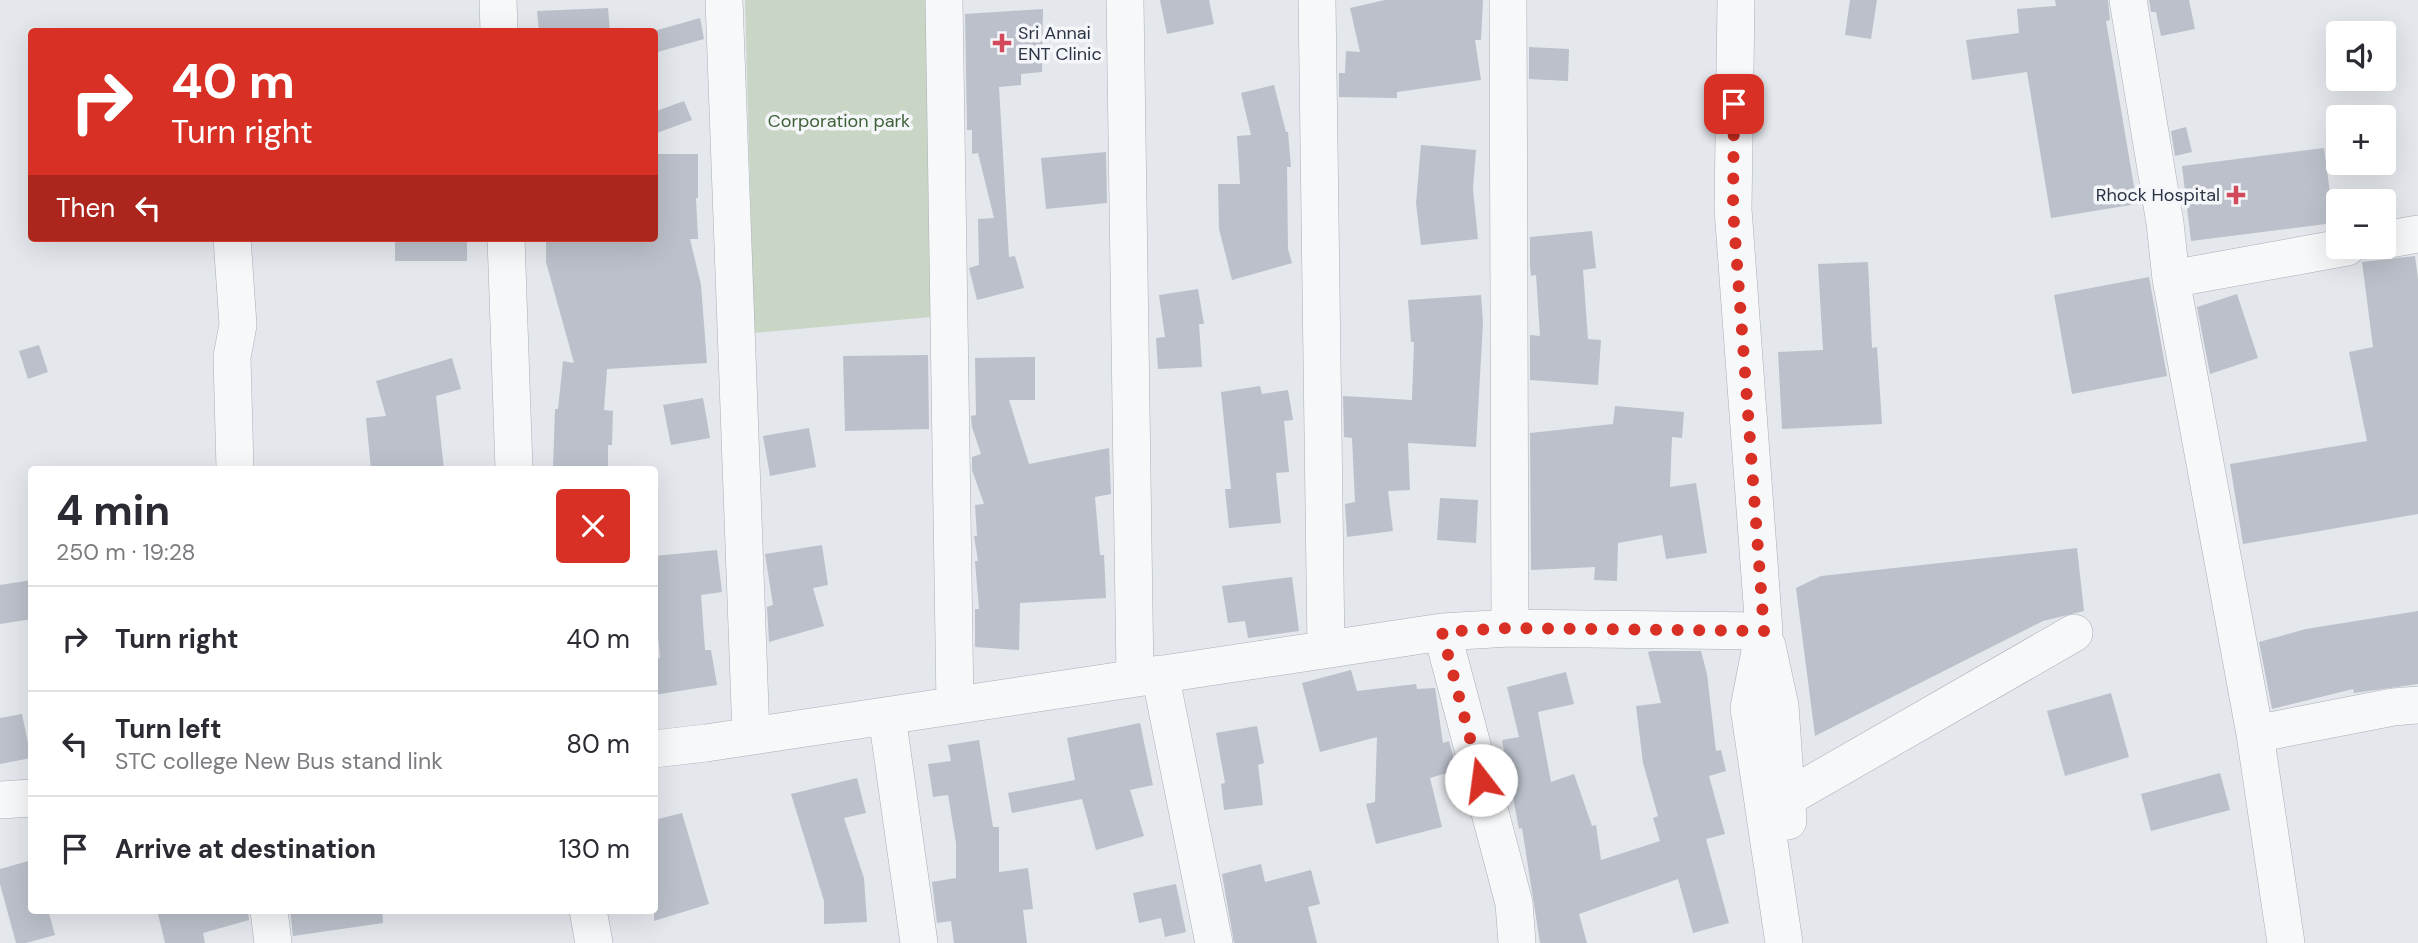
<!DOCTYPE html>
<html lang="en">
<head>
<meta charset="utf-8">
<style>
  :root { --surface:#fff; --page:#f2f2f3; --text:#2b2b33; --muted:#7c7c81; --line:#e1e1e2 }
  body { margin:0; font-family:"DM Sans",sans-serif; background:var(--page); color:var(--text); height:100vh; display:flex; flex-direction:column; font-size:26px; white-space:nowrap }
  * { box-sizing:border-box; margin:0 }
  p { font-size:23px; color:var(--muted) }
  .icon { flex:none; width:38px; height:38px; fill:none; stroke:currentColor; stroke-width:2; stroke-linecap:round; stroke-linejoin:round }
  .map { position:relative; flex:1; overflow:hidden }
  .panel { position:absolute; left:28px; top:466px; width:630px; height:448px; display:flex; flex-direction:column; background:var(--surface); border-radius:7px; box-shadow:0 7px 28px #0002 }
  .panel>* { flex:none }
  .top-card { position:absolute; left:28px; top:28px; width:630px; height:214px; border-radius:7px; box-shadow:0 7px 28px #0002; background:#d93025; color:#fff; overflow:hidden }
  .controls { position:absolute; left:2326px; top:21px; display:grid; gap:14px }
  .controls a { display:grid; place-items:center; width:70px; height:70px; border-radius:7px; background:var(--surface); box-shadow:0 7px 28px #0002; font-size:35px }
  .pin { position:absolute; display:grid; place-items:center; width:60px; height:60px; color:#fff; margin:-30px; border-radius:14px; box-shadow:0 4px 10px #0006 }
  .me { position:absolute; width:77px; margin:-38px; rotate:345deg; stroke-linejoin:round; filter:drop-shadow(0 0 5px #0008) }
  .turn { display:flex; align-items:center; gap:24px; height:147px; padding:0 28px; font-size:32px }
  .turn .icon { width:91px; height:91px; stroke-width:2.5 }
  .turn b { display:block; font-size:49px; line-height:60px }
  .then { display:flex; align-items:center; height:66px; padding:0 28px; background:#0003; gap:14px; font-size:26px }
  .round { display:grid; place-items:center; flex:none; width:74px; height:74px; border-radius:7px; background:var(--page) }
  .head { display:flex; align-items:center; justify-content:space-between; height:119px; padding:0 28px }
  h1 { font-size:42px; font-weight:700; line-height:52px }
  ul { padding:0; list-style:none }
  li { display:flex; align-items:center; gap:21px; height:105px; padding:0 28px; border-top:2px solid var(--line) }
  li div { flex:1 }
  li b { display:block; font-size:26px }
  li em { font-style:normal }
  .map>svg:first-child { display:block }
  .green { fill:#c9d6c5 }
  .building { fill:#bbc0ca }
  .lines { fill:none; stroke-linecap:round; stroke-linejoin:round }
  .minor-casing { stroke:#a9aeb7; stroke-width:38 }
  .minor { stroke:#f7f8fa; stroke-width:37 }
  .route { stroke:#d93025; stroke-width:12; stroke-dasharray:0 21.6 }
  .poi-dot { fill:#d1495b; stroke:#f4f6f9; stroke-width:2.5 }
  .labels { text-anchor:middle; dominant-baseline:central; stroke-width:7; stroke-linejoin:round; paint-order:stroke }
  .poi-label { font-size:18px; fill:#2b3445; stroke:#f4f6f9; text-anchor:start }
  .park-label { font-size:18px; fill:#3f6138; stroke:#f4f6f9 }
</style>
</head>
<body>
<div class="map">
<svg width="2418" height="943" viewBox="0 0 2418 943">
  <rect width="100%" height="100%" fill="#e4e7ec"/>
  <path class="green" d="M 745,0 L 930,0 L 931,317 L 754,333 Z"/>
  <path class="building" d="M 1160,0 L 1209,0 L 1214,24 L 1167,34 Z
    M 1385,0 L 1483,0 L 1481,40 L 1475,40 L 1481,80 L 1397,92 L 1397,98 L 1339,97 L 1339,73 L 1345,73 L 1346,51 L 1360,52 L 1350,8 Z
    M 1850,0 L 1877,0 L 1871,39 L 1845,35 Z
    M 2055,0 L 2108,0 L 2110,20 L 2106,21 L 2137,204 L 2051,218 L 2027,72 L 1972,80 L 1966,40 L 2019,33 L 2017,9 L 2056,6 Z
    M 2149,0 L 2189,0 L 2195,29 L 2161,36 L 2156,12 L 2151,12 Z
    M 608,8 L 610,32 L 539,32 L 537,11 Z
    M 1043,9 L 1042,72 L 1021,74 L 1021,85 L 999,87 L 1009,257 L 1015,256 L 1024,288 L 977,300 L 969,268 L 979,265 L 978,219 L 994,218 L 978,153 L 972,154 L 972,130 L 967,130 L 965,14 Z
    M 700,18 L 704,39 L 654,53 L 654,31 Z
    M 1529,47 L 1569,49 L 1568,81 L 1529,79 Z
    M 1274,85 L 1286,132 L 1288,132 L 1291,167 L 1287,167 L 1288,249 L 1292,263 L 1232,280 L 1219,229 L 1218,184 L 1240,184 L 1237,136 L 1251,135 L 1241,93 Z
    M 684,101 L 692,120 L 654,134 L 654,112 Z
    M 2186,127 L 2192,152 L 2175,156 L 2171,131 Z
    M 1421,145 L 1476,150 L 1473,189 L 1478,239 L 1421,245 L 1416,203 Z
    M 2324,148 L 2334,223 L 2191,241 L 2182,166 Z
    M 1106,152 L 1107,203 L 1046,209 L 1041,158 Z
    M 654,154 L 698,154 L 698,198 L 696,198 L 698,239 L 690,239 L 701,285 L 707,363 L 607,369 L 604,410 L 613,411 L 612,445 L 608,445 L 608,469 L 553,469 L 555,409 L 558,409 L 563,361 L 574,363 L 546,262 L 546,238 L 654,238 Z
    M 1592,231 L 1596,268 L 1583,270 L 1588,339 L 1601,340 L 1598,385 L 1530,380 L 1530,335 L 1540,336 L 1536,275 L 1531,276 L 1530,266 L 1530,237 Z
    M 395,238 L 467,238 L 467,261 L 395,261 Z
    M 2415,256 L 2418,279 L 2418,514 L 2243,544 L 2230,464 L 2367,441 L 2349,352 L 2373,347 L 2362,262 Z
    M 1868,262 L 1872,348 L 1877,347 L 1882,424 L 1782,429 L 1778,352 L 1823,350 L 1818,264 Z
    M 2149,277 L 2167,376 L 2072,394 L 2054,295 Z
    M 1198,289 L 1204,324 L 1199,324 L 1202,367 L 1158,369 L 1156,338 L 1165,337 L 1159,295 Z
    M 2237,294 L 2258,358 L 2210,374 L 2197,307 Z
    M 1481,295 L 1483,323 L 1476,447 L 1408,443 L 1410,490 L 1388,491 L 1393,531 L 1347,537 L 1345,504 L 1355,502 L 1352,438 L 1344,437 L 1343,396 L 1412,400 L 1414,342 L 1411,342 L 1408,300 Z
    M 39,345 L 48,372 L 28,379 L 19,351 Z
    M 928,355 L 929,429 L 845,431 L 843,356 Z
    M 1035,357 L 1035,400 L 1009,400 L 1029,464 L 1109,448 L 1111,494 L 1095,497 L 1100,555 L 1104,555 L 1106,598 L 1020,603 L 1019,650 L 975,647 L 975,609 L 979,609 L 975,561 L 978,561 L 974,536 L 977,536 L 975,505 L 984,504 L 972,470 L 972,457 L 981,454 L 972,427 L 971,416 L 976,415 L 975,358 Z
    M 452,358 L 461,389 L 436,396 L 444,469 L 371,469 L 366,418 L 386,416 L 376,381 Z
    M 1260,386 L 1262,394 L 1288,390 L 1293,420 L 1284,421 L 1289,472 L 1276,473 L 1281,523 L 1229,528 L 1225,489 L 1231,489 L 1221,392 Z
    M 703,398 L 710,438 L 671,445 L 663,405 Z
    M 1615,406 L 1684,412 L 1682,438 L 1672,437 L 1670,487 L 1696,483 L 1707,553 L 1666,559 L 1662,535 L 1618,543 L 1617,581 L 1594,580 L 1595,567 L 1531,570 L 1530,433 L 1613,424 Z
    M 809,428 L 816,467 L 770,476 L 763,436 Z
    M 1440,498 L 1478,500 L 1476,543 L 1437,540 Z
    M 822,545 L 828,585 L 813,588 L 824,626 L 769,642 L 767,607 L 773,605 L 765,554 Z
    M 2077,548 L 2084,611 L 2043,621 L 1815,736 L 1796,588 L 1821,576 Z
    M 717,550 L 722,592 L 701,595 L 705,650 L 711,650 L 717,685 L 654,695 L 654,658 L 660,658 L 654,592 L 654,556 Z
    M 1292,577 L 1299,631 L 1248,638 L 1245,621 L 1228,623 L 1222,586 Z
    M 32,580 L 32,619 L 0,624 L 0,585 Z
    M 2418,611 L 2418,684 L 2354,693 L 2353,689 L 2272,709 L 2259,642 L 2306,629 Z
    M 1652,651 L 1701,651 L 1707,674 L 1716,751 L 1721,750 L 1726,771 L 1709,776 L 1725,834 L 1706,839 L 1729,923 L 1693,933 L 1678,879 L 1579,914 L 1587,943 L 1540,943 L 1522,828 L 1519,829 L 1502,740 L 1519,737 L 1507,687 L 1566,672 L 1574,704 L 1538,712 L 1551,782 L 1574,774 L 1592,826 L 1596,825 L 1601,860 L 1660,841 L 1653,818 L 1658,816 L 1643,763 L 1636,706 L 1661,703 L 1648,652 Z
    M 1351,670 L 1357,691 L 1416,684 L 1417,689 L 1435,688 L 1443,743 L 1449,741 L 1457,770 L 1430,778 L 1442,827 L 1376,844 L 1366,804 L 1375,802 L 1377,737 L 1320,752 L 1302,683 Z
    M 2111,693 L 2129,757 L 2065,776 L 2047,711 Z
    M 22,714 L 31,758 L 0,764 L 0,718 Z
    M 1140,723 L 1153,785 L 1130,790 L 1144,836 L 1096,850 L 1082,799 L 1012,813 L 1008,793 L 1075,780 L 1067,738 Z
    M 1257,726 L 1264,763 L 1258,765 L 1263,805 L 1224,810 L 1221,784 L 1225,783 L 1216,733 Z
    M 979,740 L 993,827 L 999,827 L 999,872 L 1028,868 L 1033,909 L 1023,910 L 1027,943 L 954,943 L 951,921 L 937,923 L 932,882 L 956,878 L 956,843 L 948,795 L 933,797 L 928,764 L 951,761 L 948,745 Z
    M 2220,773 L 2230,810 L 2151,831 L 2141,794 Z
    M 857,778 L 866,813 L 844,818 L 864,878 L 867,922 L 824,924 L 824,901 L 791,794 Z
    M 682,813 L 709,904 L 654,921 L 654,820 Z
    M 32,860 L 32,910 L 48,910 L 55,935 L 26,943 L 16,943 L 0,884 L 0,869 Z
    M 1261,864 L 1265,882 L 1311,870 L 1320,904 L 1308,907 L 1317,943 L 1234,943 L 1222,874 Z
    M 1176,884 L 1186,932 L 1165,937 L 1161,918 L 1139,923 L 1133,893 Z
    M 157,910 L 248,910 L 249,920 L 203,933 L 205,943 L 165,943 Z
    M 290,910 L 382,910 L 383,923 L 293,936 Z"/>
  <g class="lines">
    <defs>
      <path id="minor" d="M 498,0 L 499,32
        M 724,0 L 751,736
        M 944,0 L 955,705
        M 1125,0 L 1135,678
        M 1317,0 L 1326,649
        M 1508,0 L 1510,628
        M 1736,0 L 1733,209 L 1764,631 L 1749,708 L 1784,943
        M 2128,0 L 2165,223 L 2171,279 L 2255,734 L 2286,943
        M 232,238 L 238,325 L 232,357 L 235,469
        M 506,238 L 514,469
        M 2384,240 L 2418,234
        M 2171,279 L 2347,247
        M 1442,632 L 1514,903 L 1517,943
        M 1767,646 L 1780,706 L 1788,821
        M 1160,674 L 1214,943
        M 887,716 L 919,943
        M 2255,734 L 2393,707 L 2418,705
        M 654,749 L 706,743 L 1442,632 L 1510,628 L 1764,631
        M 1785,799 L 2074,633
        M 0,800 L 32,798
        M 269,910 L 273,943
        M 588,910 L 594,943"/>
    </defs>
    <use href="#minor" class="minor-casing"/>
    <use href="#minor" class="minor"/>
  </g>
  <g class="lines">
    <path class="route" d="M 1481,780 L 1442,632 L 1510,628 L 1764,631 L 1733,209 L 1734,104"/>
  </g>
  <g class="poi-dot">
    <path d="M998.5 32.5h7v7h7v7h-7v7h-7v-7h-7v-7h7z"/>
    <path d="M2232.5 184.5h7v7h7v7h-7v7h-7v-7h-7v-7h7z"/>
  </g>
  <g class="labels">
    <g class="poi-label">
      <text x="1018" y="33">Sri Annai<tspan x="1018" dy="21">ENT Clinic</tspan></text>
      <text x="2220" y="195" text-anchor="end">Rhock Hospital</text>
    </g>
    <g class="park-label">
      <text x="839" y="121">Corporation park</text>
    </g>
  </g>
</svg>
<div class="controls">
<a><svg class="icon" aria-label="sound" viewBox="0 0 24 24"><path d="M4 9h4l5-4v14l-5-4H4zM17 9q2 3 0 6"/></svg></a>
<a>+</a>
<a>−</a>
</div>
<div class="pin" style="left:1734px;top:104px;background:#d93025"><svg class="icon" aria-label="arrive" viewBox="0 0 24 24"><path d="M6 21V4h12l-3 4 3 4H6"/></svg></div>
<svg class="me" style="left:1481px;top:780px" viewBox="-20 -20 40 40"><circle r="19" fill="#fff"/><path d="M0-13L10 11 0 6-10 11z" fill="#d93025"/></svg>
<div class="top-card">
<div class="turn"><svg class="icon" aria-label="right" viewBox="0 0 24 24"><path d="M7 20v-9h11M14 6l5 5-5 5"/></svg><div><b>40 m</b>Turn right</div></div>
<div class="then">Then<svg class="icon" aria-label="left" viewBox="0 0 24 24"><path d="M17 20v-9H6M10 6l-5 5 5 5"/></svg></div>
</div>
<section class="panel">
<div class="head"><div><h1>4 min</h1><p>250 m · 19:28</p></div><a class="round" style="background:#d93025;color:#fff"><svg class="icon" aria-label="close" viewBox="0 0 24 24"><path d="M6 6l12 12M18 6L6 18"/></svg></a></div>
<ul>
<li><svg class="icon" aria-label="right" viewBox="0 0 24 24"><path d="M7 20v-9h11M14 6l5 5-5 5"/></svg><div><b>Turn right</b></div><em>40 m</em></li>
<li><svg class="icon" aria-label="left" viewBox="0 0 24 24"><path d="M17 20v-9H6M10 6l-5 5 5 5"/></svg><div><b>Turn left</b><p>STC college New Bus stand link</p></div><em>80 m</em></li>
<li><svg class="icon" aria-label="arrive" viewBox="0 0 24 24"><path d="M6 21V4h12l-3 4 3 4H6"/></svg><div><b>Arrive at destination</b></div><em>130 m</em></li>
</ul>
</section>
</div>
</body>
</html>
